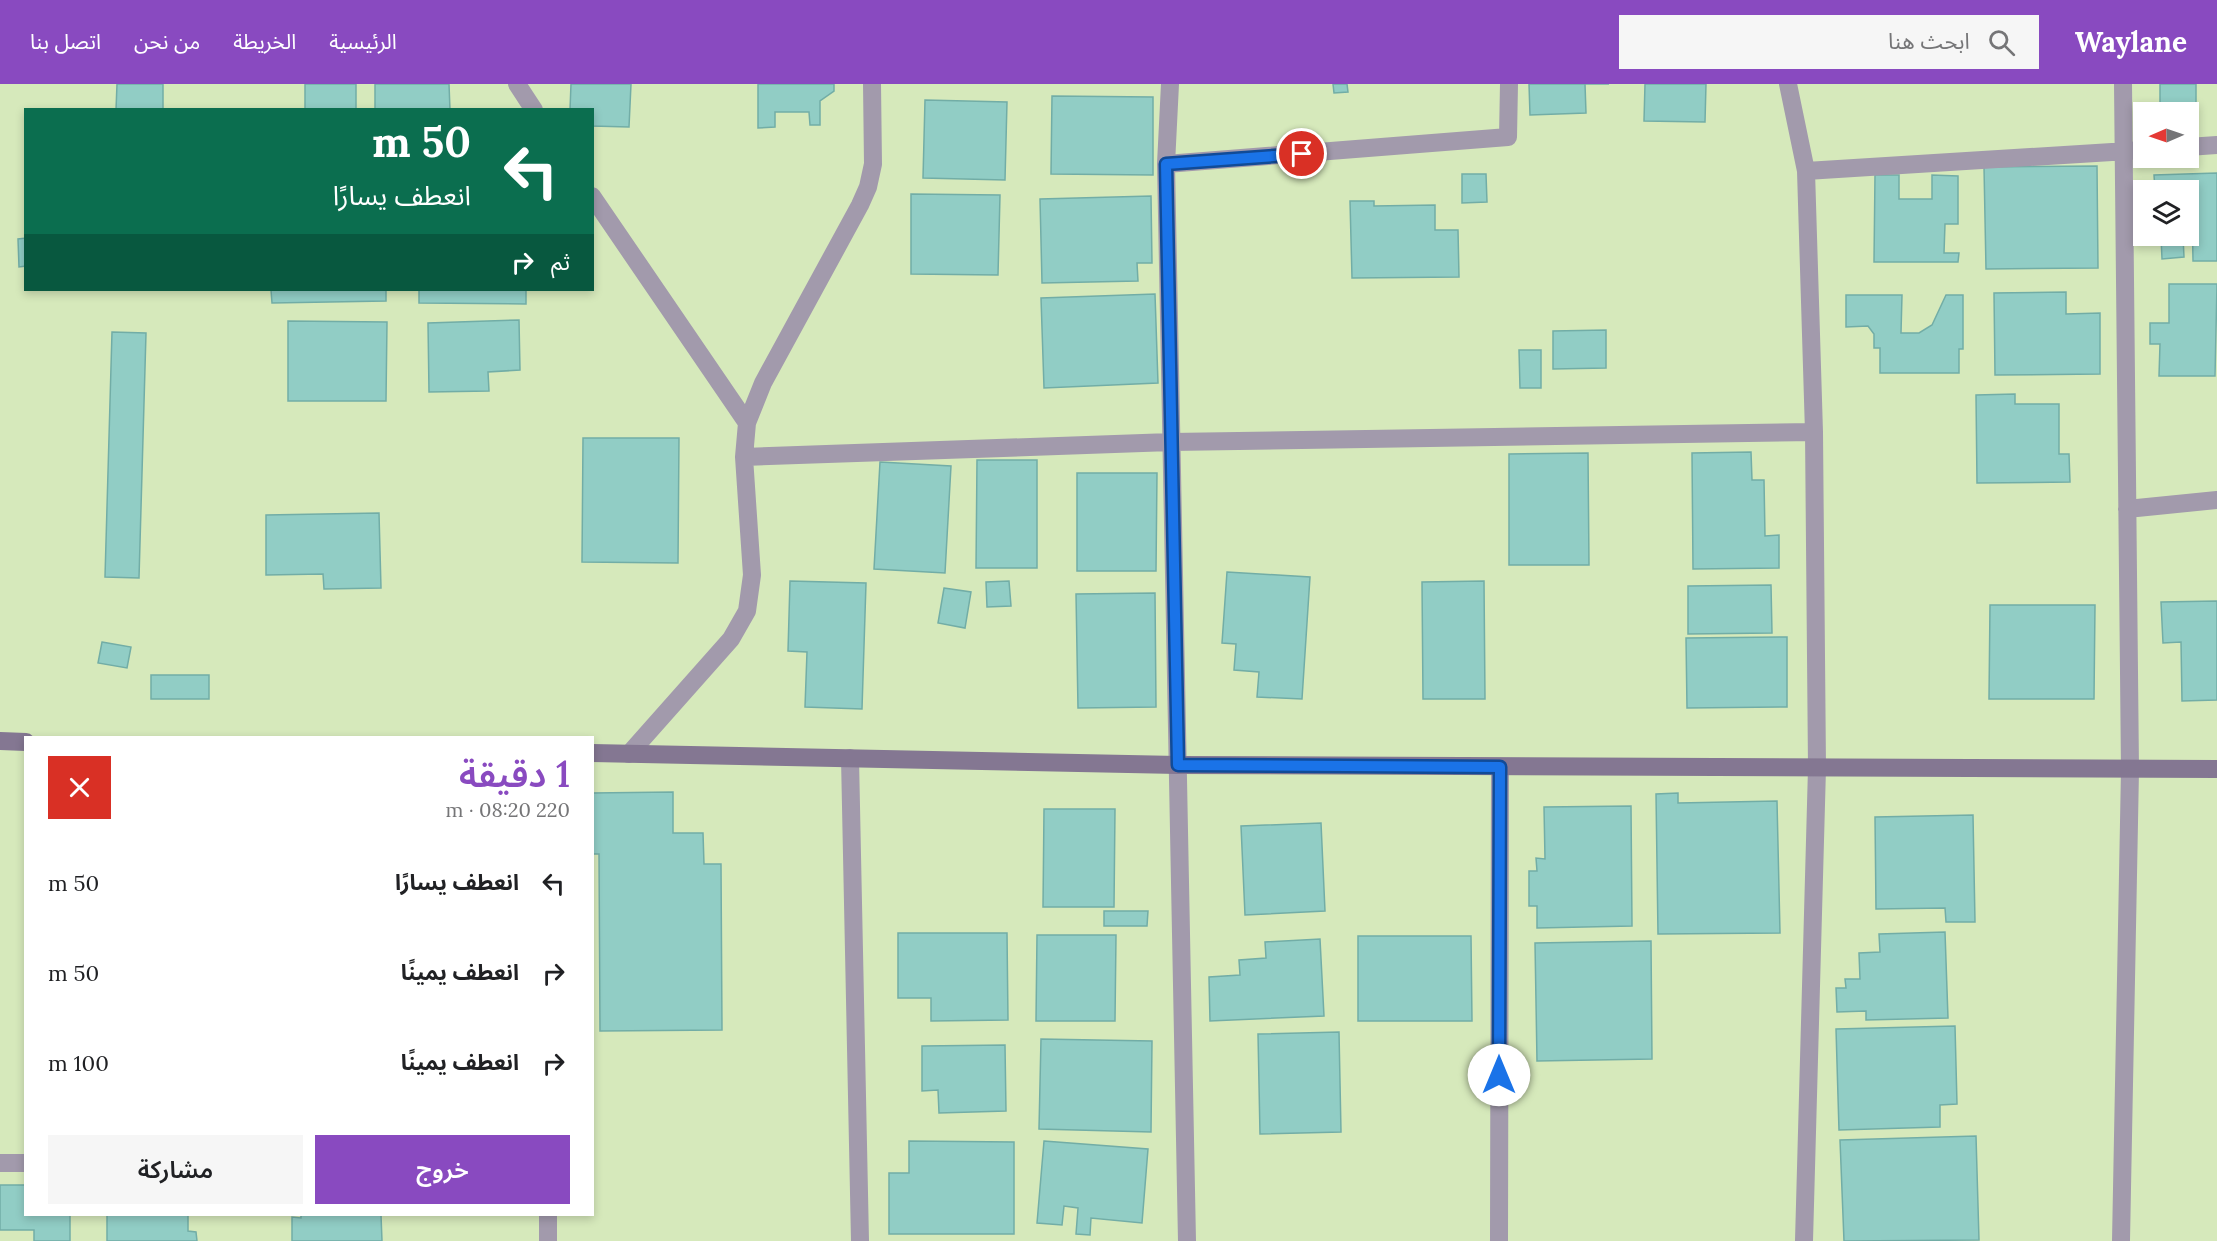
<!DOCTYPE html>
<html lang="ar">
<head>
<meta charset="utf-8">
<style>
  :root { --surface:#fff; --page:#f6f6f6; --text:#202124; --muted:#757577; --accent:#894ac0 }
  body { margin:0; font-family:Lora,"Noto Sans Arabic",serif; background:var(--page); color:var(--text); direction:rtl; height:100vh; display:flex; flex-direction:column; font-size:22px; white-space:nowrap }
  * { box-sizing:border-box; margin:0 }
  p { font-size:20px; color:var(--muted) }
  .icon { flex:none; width:33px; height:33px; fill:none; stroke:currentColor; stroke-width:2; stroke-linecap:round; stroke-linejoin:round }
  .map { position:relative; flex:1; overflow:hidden; direction:ltr }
  .panel { position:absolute; left:24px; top:652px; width:570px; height:480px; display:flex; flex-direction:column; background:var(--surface); border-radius:0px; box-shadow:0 3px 9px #0003; direction:rtl }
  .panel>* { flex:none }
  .guide { position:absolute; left:24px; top:24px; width:570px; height:183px; border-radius:0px; box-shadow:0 3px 9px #0003; direction:rtl; background:#0b6e4f; color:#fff; overflow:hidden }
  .needle { width:39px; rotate:268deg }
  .buttons { position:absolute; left:2133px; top:18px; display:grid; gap:12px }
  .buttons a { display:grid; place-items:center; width:66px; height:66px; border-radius:0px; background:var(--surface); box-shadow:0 3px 9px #0003; font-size:30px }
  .pin { position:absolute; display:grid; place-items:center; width:51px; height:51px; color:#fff; margin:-26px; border:3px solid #fff; border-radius:50%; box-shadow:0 2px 6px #0007 }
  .me { position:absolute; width:66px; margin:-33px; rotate:0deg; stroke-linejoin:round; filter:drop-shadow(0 0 4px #0008) }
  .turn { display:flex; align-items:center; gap:21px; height:126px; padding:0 24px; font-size:27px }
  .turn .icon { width:78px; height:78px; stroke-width:2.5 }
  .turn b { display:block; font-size:42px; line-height:51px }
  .then { display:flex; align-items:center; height:57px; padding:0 24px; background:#0003; gap:12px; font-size:22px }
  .round { display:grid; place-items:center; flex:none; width:63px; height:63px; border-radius:0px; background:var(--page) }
  .summary { display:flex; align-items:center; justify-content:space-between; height:102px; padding:0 24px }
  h1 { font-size:36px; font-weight:600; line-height:45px; color:var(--accent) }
  .button { display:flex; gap:12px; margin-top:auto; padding:12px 24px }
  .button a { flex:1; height:69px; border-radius:0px; background:var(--accent); color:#fff; font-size:24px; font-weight:600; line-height:69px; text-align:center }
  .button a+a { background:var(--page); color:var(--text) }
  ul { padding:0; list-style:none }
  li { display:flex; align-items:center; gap:18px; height:90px; padding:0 24px }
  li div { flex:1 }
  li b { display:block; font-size:22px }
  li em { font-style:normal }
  header { display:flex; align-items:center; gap:36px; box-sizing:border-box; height:84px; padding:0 30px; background:var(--accent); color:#fff }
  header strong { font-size:28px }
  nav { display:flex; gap:33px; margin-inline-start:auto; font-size:21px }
  .search { width:420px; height:54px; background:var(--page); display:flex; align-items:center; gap:15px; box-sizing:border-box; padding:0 21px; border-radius:0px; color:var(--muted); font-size:22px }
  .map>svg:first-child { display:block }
  .building { fill:#91cdc5; stroke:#72ada6; stroke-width:1.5 }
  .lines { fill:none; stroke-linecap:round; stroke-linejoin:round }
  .street { stroke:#a29aac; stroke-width:18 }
  .secondary { stroke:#847792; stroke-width:18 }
  .route-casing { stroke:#114b97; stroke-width:15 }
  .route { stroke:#1a73e8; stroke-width:10 }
</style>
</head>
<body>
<header>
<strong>Waylane</strong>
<div class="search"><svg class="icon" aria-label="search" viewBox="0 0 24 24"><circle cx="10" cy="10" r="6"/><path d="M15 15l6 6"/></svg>ابحث هنا</div>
<nav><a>الرئيسية</a><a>الخريطة</a><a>من نحن</a><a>اتصل بنا</a></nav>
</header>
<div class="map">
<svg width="2217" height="1157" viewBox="0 0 2217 1157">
  <rect width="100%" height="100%" fill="#d6e9bb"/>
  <path class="building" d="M 117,0 L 163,0 L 163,26 L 116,26 Z
    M 305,0 L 356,0 L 356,26 L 305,26 Z
    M 375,0 L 449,0 L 450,26 L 375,26 Z
    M 571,0 L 631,0 L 629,43 L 592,42 L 592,26 L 570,26 Z
    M 758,0 L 834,0 L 834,7 L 820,17 L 820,41 L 810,41 L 809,28 L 775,28 L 775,43 L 758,44 Z
    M 1333,0 L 1347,0 L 1348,8 L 1334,9 Z
    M 1529,0 L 1609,0 L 1585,0 L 1586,29 L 1530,31 Z
    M 1645,0 L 1706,0 L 1705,38 L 1644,37 Z
    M 2160,0 L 2196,0 L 2196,24 L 2160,24 Z
    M 1052,12 L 1153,13 L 1153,91 L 1051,90 Z
    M 925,16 L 1007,18 L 1005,96 L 923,94 Z
    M 2097,82 L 2098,184 L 1986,185 L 1984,83 Z
    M 2217,89 L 2217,177 L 2193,177 L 2192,122 L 2188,122 L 2188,106 L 2155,106 L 2154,91 Z
    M 1462,90 L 1486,90 L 1487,118 L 1462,119 Z
    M 1875,91 L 1899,91 L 1899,115 L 1932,115 L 1932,91 L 1958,92 L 1958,140 L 1945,140 L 1944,169 L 1959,169 L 1958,178 L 1874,178 Z
    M 911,110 L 1000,111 L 998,191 L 911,190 Z
    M 1151,112 L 1152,179 L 1137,179 L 1138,197 L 1042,199 L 1040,115 Z
    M 1350,117 L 1374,117 L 1374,122 L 1435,121 L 1435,146 L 1458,146 L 1459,193 L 1352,194 Z
    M 2161,152 L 2183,152 L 2184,173 L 2162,175 Z
    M 26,154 L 26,182 L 19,183 L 18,155 Z
    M 2169,200 L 2217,200 L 2215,292 L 2159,292 L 2160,260 L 2150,260 L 2150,239 L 2169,239 Z
    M 271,206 L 386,206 L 386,217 L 272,219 Z
    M 419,206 L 526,206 L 526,220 L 419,219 Z
    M 2066,208 L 2066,230 L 2100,229 L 2100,290 L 1995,291 L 1994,209 Z
    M 1155,210 L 1158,299 L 1044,304 L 1041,214 Z
    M 1846,211 L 1902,211 L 1901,249 L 1919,249 L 1932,241 L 1946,211 L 1963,211 L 1963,265 L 1959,265 L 1959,289 L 1880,289 L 1880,264 L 1874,264 L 1874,250 L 1868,242 L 1846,243 Z
    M 519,236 L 520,286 L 488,288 L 489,307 L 429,308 L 428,239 Z
    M 288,237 L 387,238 L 386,317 L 288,317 Z
    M 1606,246 L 1606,284 L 1553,285 L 1553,247 Z
    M 112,248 L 146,249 L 139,494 L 105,493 Z
    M 1519,266 L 1541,266 L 1541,304 L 1520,304 Z
    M 2015,310 L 2015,320 L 2059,320 L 2059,370 L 2069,370 L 2070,398 L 1977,399 L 1976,311 Z
    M 583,354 L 679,354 L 678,479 L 582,478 Z
    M 1751,368 L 1752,396 L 1764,396 L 1765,452 L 1779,451 L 1779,484 L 1693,485 L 1692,369 Z
    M 1588,369 L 1589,481 L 1509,481 L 1509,370 Z
    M 977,376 L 1037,376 L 1037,484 L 976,484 Z
    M 880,378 L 951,382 L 945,489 L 874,485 Z
    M 1077,389 L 1157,389 L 1156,487 L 1077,487 Z
    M 379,429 L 381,504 L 324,505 L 323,490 L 266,491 L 266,431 Z
    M 1227,488 L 1310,493 L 1302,615 L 1257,613 L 1259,588 L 1234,586 L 1236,560 L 1222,559 Z
    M 790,497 L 866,499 L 862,625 L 805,623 L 807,568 L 788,567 Z
    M 1009,497 L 1011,522 L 987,523 L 986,498 Z
    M 1484,497 L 1485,615 L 1423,615 L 1422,498 Z
    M 1771,501 L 1772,549 L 1688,550 L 1688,502 Z
    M 944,504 L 971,508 L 965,544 L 938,539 Z
    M 1155,509 L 1156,623 L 1078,624 L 1076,510 Z
    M 2217,517 L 2217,616 L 2182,617 L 2181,558 L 2163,559 L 2161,518 Z
    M 1990,521 L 2095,521 L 2094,615 L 1989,615 Z
    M 1787,553 L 1787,623 L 1687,624 L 1686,554 Z
    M 102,558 L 131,563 L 127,584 L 98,579 Z
    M 151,591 L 209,591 L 209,615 L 151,615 Z
    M 673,708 L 673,749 L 703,749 L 704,780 L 721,780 L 722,946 L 600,947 L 599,770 L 592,770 L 592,709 Z
    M 1678,709 L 1678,719 L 1777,717 L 1780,849 L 1658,850 L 1656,710 Z
    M 1631,722 L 1632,842 L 1537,844 L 1537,822 L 1529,822 L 1529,787 L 1537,787 L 1536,774 L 1545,775 L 1544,723 Z
    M 1044,725 L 1115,725 L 1114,823 L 1043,823 Z
    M 1973,731 L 1975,838 L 1946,838 L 1945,824 L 1876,825 L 1875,733 Z
    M 1321,739 L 1325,827 L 1245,831 L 1241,742 Z
    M 1104,827 L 1148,827 L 1147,842 L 1104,842 Z
    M 1945,848 L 1948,934 L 1866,936 L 1866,927 L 1837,928 L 1836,904 L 1846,904 L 1845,895 L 1860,895 L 1859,869 L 1880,868 L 1879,850 Z
    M 898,849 L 1007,849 L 1008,936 L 931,937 L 931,914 L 898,914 Z
    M 1037,851 L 1116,851 L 1115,937 L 1036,937 Z
    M 1358,852 L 1471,852 L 1472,937 L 1358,937 Z
    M 1320,855 L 1324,932 L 1210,937 L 1209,893 L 1240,891 L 1239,876 L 1266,874 L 1265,858 Z
    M 1651,857 L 1652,975 L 1537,977 L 1535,859 Z
    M 1955,942 L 1957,1020 L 1940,1021 L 1940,1043 L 1839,1046 L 1836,945 Z
    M 1339,948 L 1341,1048 L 1260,1050 L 1258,950 Z
    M 1041,955 L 1152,957 L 1151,1048 L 1039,1045 Z
    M 1005,961 L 1006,1027 L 939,1029 L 938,1006 L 922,1007 L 922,962 Z
    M 1976,1052 L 1979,1156 L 1844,1157 L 1840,1056 Z
    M 909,1057 L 1014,1058 L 1014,1150 L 889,1150 L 889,1089 L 909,1089 Z
    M 1044,1057 L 1148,1065 L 1142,1139 L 1091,1134 L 1090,1151 L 1076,1150 L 1078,1124 L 1064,1122 L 1062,1141 L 1037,1139 Z
    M 0,1101 L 26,1101 L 26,1131 L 70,1131 L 70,1157 L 34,1157 L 34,1146 L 0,1146 Z
    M 107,1131 L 188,1131 L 188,1147 L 196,1148 L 197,1157 L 107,1157 Z
    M 301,1131 L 381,1131 L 382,1157 L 292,1157 L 292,1133 L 301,1134 Z"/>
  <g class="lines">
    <path class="street" d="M 517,0 L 534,26
      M 1170,0 L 1166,80 L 1187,1157
      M 1788,0 L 1806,87 L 1814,348 L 1817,684 L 1804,1157
      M 2188,63 L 2217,61
      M 1166,80 L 1508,53 L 1509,0
      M 1806,87 L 2144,66
      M 592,112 L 747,339
      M 744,373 L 1171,358 L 1814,348
      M 2127,425 L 2217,416
      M 629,670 L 731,555 L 747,527 L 752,491 L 744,373 L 747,339 L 763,299 L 860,121 L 868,103 L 873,80 L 872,0
      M 850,674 L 860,1157
      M 0,1079 L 26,1079
      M 548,1131 L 548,1157
      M 1499,1157 L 1500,683
      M 2121,1157 L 2130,686 L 2123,0"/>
    <path class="secondary" d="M 0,657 L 26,658
      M 592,669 L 1178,681 L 2217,685"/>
  </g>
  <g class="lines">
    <defs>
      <path id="route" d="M 1302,70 L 1166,80 L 1178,681 L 1500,683 L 1499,991"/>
    </defs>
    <use href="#route" class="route-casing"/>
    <use href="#route" class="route"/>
  </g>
</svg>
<div class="buttons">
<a><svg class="needle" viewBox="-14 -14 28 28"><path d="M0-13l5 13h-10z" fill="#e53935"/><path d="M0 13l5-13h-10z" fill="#757577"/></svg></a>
<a><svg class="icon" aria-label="layers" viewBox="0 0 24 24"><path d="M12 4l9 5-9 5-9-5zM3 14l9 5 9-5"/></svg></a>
</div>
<div class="pin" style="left:1302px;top:70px;background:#d93025"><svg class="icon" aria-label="arrive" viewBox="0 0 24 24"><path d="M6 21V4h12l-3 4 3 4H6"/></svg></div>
<svg class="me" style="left:1499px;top:991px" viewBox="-20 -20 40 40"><circle r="19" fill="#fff"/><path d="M0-13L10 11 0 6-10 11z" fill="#1a73e8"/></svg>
<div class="guide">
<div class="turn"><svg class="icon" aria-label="left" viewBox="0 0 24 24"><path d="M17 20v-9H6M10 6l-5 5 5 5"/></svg><div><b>50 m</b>انعطف يسارًا</div></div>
<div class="then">ثم<svg class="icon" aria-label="right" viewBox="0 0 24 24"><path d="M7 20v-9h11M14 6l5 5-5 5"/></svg></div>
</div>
<section class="panel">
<div class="summary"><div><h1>1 دقيقة</h1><p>220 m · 08:20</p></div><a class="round" style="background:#d93025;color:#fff"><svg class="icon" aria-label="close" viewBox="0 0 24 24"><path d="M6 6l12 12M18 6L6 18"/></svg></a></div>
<ul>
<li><svg class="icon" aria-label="left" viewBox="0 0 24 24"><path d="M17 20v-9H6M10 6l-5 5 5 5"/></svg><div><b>انعطف يسارًا</b></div><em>50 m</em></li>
<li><svg class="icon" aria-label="right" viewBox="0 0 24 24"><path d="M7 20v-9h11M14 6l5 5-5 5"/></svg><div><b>انعطف يمينًا</b></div><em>50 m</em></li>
<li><svg class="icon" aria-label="right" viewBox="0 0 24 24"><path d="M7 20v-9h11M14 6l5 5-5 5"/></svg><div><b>انعطف يمينًا</b></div><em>100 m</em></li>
</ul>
<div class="button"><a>خروج</a><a>مشاركة</a></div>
</section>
</div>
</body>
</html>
